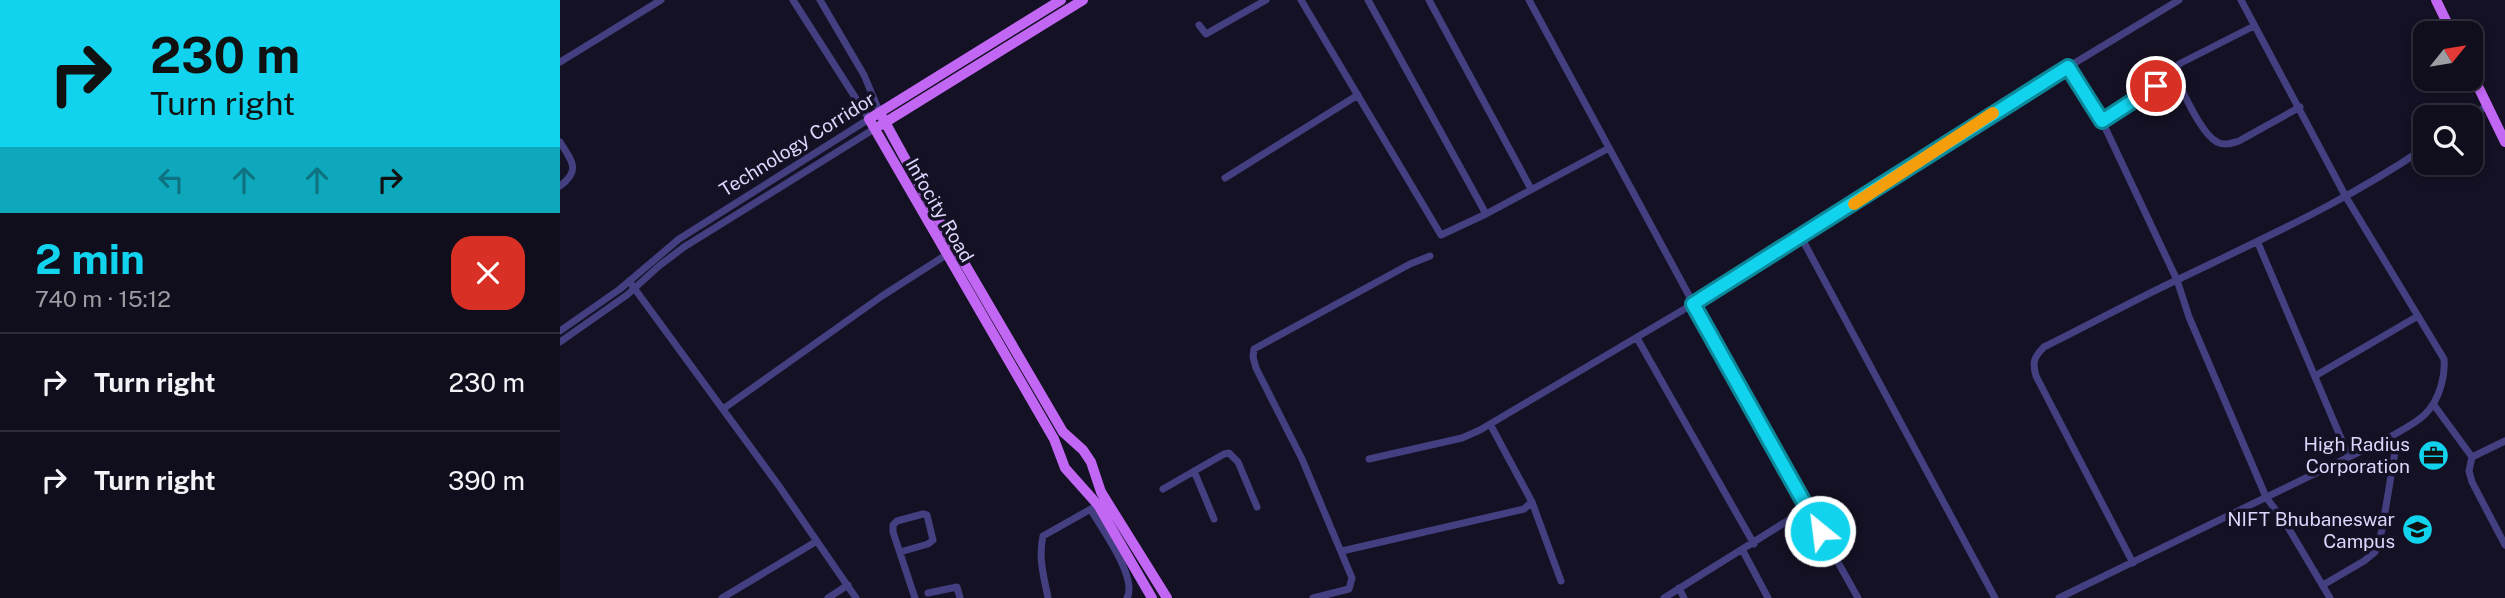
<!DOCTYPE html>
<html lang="en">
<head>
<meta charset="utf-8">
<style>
  :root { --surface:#100d1c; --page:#1e1b29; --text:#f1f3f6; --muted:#9c9ca3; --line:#302d3b; --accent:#12d3ed }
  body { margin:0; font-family:"Public Sans",sans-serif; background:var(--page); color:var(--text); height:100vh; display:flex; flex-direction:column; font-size:26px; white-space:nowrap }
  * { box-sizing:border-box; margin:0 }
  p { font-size:23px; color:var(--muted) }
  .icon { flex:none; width:38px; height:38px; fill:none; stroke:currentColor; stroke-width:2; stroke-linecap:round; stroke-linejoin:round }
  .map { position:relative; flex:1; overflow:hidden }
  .drawer { display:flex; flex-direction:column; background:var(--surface); width:560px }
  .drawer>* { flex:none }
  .hud { background:#12d3ed; color:#111; overflow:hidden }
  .needle { width:46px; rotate:60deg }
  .fabs { position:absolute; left:1853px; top:21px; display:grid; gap:14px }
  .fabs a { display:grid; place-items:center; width:70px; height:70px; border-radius:14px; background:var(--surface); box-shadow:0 4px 10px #0003,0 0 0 2px var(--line); font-size:35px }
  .pin { position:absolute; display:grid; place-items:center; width:60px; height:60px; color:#fff; margin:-30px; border:4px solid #fff; border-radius:50%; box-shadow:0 2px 7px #0007 }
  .me { position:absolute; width:77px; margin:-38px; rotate:331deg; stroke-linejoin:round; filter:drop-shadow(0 0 5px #0008) }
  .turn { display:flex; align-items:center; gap:24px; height:147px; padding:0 35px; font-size:32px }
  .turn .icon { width:91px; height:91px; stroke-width:2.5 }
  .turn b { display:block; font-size:49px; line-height:60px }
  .lanes { display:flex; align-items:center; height:66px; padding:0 35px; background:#0003; justify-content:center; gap:35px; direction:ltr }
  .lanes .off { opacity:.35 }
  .round { display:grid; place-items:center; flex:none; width:74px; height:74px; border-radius:21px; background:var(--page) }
  .summary { display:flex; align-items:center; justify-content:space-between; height:119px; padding:0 35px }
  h1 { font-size:42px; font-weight:700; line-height:52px; color:var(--accent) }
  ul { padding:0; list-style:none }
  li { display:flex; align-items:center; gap:21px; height:98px; padding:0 35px; border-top:2px solid var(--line) }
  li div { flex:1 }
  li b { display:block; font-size:26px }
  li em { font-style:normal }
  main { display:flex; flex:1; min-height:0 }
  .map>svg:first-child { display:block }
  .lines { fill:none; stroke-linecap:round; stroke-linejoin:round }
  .minor { stroke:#433f80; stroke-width:7 }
  .major { stroke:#c267f4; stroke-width:10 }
  .route-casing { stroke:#0c899a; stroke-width:18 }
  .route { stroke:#12d3ed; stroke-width:12 }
  .slow { stroke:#f59e0b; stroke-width:12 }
  .labels { text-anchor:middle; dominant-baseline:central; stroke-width:7; stroke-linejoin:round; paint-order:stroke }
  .street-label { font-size:19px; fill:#dcd7fc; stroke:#151125 }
  .poi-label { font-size:19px; fill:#dcd7fc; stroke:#151125; text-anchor:end }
</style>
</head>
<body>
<main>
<section class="drawer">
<div class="hud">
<div class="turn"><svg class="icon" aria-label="right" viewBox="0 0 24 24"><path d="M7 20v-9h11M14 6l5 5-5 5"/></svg><div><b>230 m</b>Turn right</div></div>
<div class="lanes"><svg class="icon off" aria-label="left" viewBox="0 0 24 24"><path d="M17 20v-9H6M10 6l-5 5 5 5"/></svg><svg class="icon off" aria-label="ahead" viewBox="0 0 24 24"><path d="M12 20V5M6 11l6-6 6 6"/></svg><svg class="icon off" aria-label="ahead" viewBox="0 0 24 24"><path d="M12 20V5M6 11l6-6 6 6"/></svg><svg class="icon" aria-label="right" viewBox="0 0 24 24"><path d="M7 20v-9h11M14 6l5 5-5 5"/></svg></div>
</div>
<div class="summary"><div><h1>2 min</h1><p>740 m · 15:12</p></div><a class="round" style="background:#d93025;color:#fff"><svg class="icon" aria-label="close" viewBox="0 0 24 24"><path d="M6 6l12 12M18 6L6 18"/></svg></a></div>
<ul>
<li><svg class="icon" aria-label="right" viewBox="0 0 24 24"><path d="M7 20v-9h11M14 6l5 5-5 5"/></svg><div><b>Turn right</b></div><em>230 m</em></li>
<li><svg class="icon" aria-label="right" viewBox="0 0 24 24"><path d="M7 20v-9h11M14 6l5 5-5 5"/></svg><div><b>Turn right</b></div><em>390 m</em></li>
</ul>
</section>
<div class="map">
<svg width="1945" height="598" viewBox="0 0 1945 598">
  <rect width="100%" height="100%" fill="#151125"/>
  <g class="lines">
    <path class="minor" d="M 260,0 L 304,75 L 320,113
      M 741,0 L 881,235 L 926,214 L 1049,148
      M 808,0 L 926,214
      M 869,0 L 971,189
      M 969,0 L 1145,325 L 1298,598
      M 639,25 L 646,34 L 706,0
      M 1694,26 L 1619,64 L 1614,75 L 1542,121 L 1617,280 L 1629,317 L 1706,497 L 1726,524 L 1770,598
      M 0,62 L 101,0
      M 1508,67 L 1542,121
      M 1614,75 C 1623,91 1641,134 1657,142 C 1664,146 1672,143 1679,141 L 1740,107
      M 1910,117 L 1927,106
      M 0,142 C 11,160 22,170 0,186
      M 665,178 L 798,95
      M 1241,237 L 1435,598
      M 1698,243 L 1789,457
      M 69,281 L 219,486 L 296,598
      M 0,331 L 60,289 L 119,239 L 309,119 L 233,0
      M 1077,338 L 1194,544
      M 0,342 L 67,295 L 99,266 L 124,247 L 314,129
      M 1755,376 L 1858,316
      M 1874,405 L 1912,457
      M 163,409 L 322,296 L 386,255
      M 1945,441 L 1912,457 L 1909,471 L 1912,482 L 1945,545
      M 809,459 L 902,438 L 920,430 L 1133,304 L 1508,67 L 1619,0
      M 634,471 L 654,519
      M 603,489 L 664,454 L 669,453 L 678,462 L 697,507
      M 972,502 L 1001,581
      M 531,510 C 542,529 578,578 567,598
      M 782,551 L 964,509 L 972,502 L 930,424
      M 1183,551 L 1208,598
      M 340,552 L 368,544 L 373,540 L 367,515 L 363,514 L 337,521 L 333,525 L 333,532 L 355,598
      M 1573,563 L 1476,376 C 1472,362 1474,357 1484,347 C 1529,325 1572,301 1617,280 C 1702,239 1787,201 1866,147
      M 1763,585 L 1804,561 L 1815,552 L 1822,530 L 1835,452 L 1828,438
      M 1119,588 L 1124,598
      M 368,593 L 397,587 L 400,598
      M 162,598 L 257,541
      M 268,598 L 288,585
      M 488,598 C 484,577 478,558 483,536 L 538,505
      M 753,598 L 789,589 L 792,578 L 742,459 L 696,368 L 693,357 L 694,349 L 850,264 L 870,256
      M 1104,598 L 1248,508
      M 1499,598 L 1828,438 C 1854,423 1872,417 1881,386 C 1884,376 1885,370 1884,359 L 1786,197 L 1681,0"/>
    <path class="major" d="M 501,0 L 309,119 L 494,439 L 505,468 L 538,505 L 592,598
      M 1876,0 L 1892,33
      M 1911,72 L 1945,142
      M 320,113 L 375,213 L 503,432 L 523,450 L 531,462 L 541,492 L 607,598
      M 321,125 L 523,0"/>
  </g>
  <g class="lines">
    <defs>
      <path id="route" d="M 1260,531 L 1133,304 L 1508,67 L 1542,121 L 1596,86"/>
    </defs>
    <use href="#route" class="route-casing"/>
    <use href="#route" class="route"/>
    <path class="slow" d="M 1294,204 L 1433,113"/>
  </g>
  <defs>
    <symbol id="office-disc" viewBox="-11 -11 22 22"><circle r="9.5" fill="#12d3ed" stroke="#151125"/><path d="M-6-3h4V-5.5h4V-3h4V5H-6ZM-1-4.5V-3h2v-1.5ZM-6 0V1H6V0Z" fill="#111"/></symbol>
    <symbol id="university-disc" viewBox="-11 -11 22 22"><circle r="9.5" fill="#12d3ed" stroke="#151125"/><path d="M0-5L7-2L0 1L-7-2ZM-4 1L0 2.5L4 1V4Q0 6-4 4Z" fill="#111"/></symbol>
  </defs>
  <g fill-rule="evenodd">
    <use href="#office-disc" x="1856" y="438" width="35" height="35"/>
    <use href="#university-disc" x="1840" y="512" width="35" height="35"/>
  </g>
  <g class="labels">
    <g class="street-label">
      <text transform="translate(237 144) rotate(-32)">Technology Corridor</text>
      <text transform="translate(380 210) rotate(60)">Infocity Road</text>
    </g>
    <g class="poi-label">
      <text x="1850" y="444">High Radius<tspan x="1850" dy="22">Corporation</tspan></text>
      <text x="1835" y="519">NIFT Bhubaneswar<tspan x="1835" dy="22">Campus</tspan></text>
    </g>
  </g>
</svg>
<div class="fabs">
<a><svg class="needle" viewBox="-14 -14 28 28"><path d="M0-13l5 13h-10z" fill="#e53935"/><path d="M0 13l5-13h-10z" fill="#9c9ca3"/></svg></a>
<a><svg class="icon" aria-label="search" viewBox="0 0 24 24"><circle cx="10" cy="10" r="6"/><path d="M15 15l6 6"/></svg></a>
</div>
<div class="pin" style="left:1596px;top:86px;background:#d93025"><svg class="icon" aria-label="arrive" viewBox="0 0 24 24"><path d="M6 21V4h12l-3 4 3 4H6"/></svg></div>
<svg class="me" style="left:1260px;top:531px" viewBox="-20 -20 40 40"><circle r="17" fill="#12d3ed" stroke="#fff" stroke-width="3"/><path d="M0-11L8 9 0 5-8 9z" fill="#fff"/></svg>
</div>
</main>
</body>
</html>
